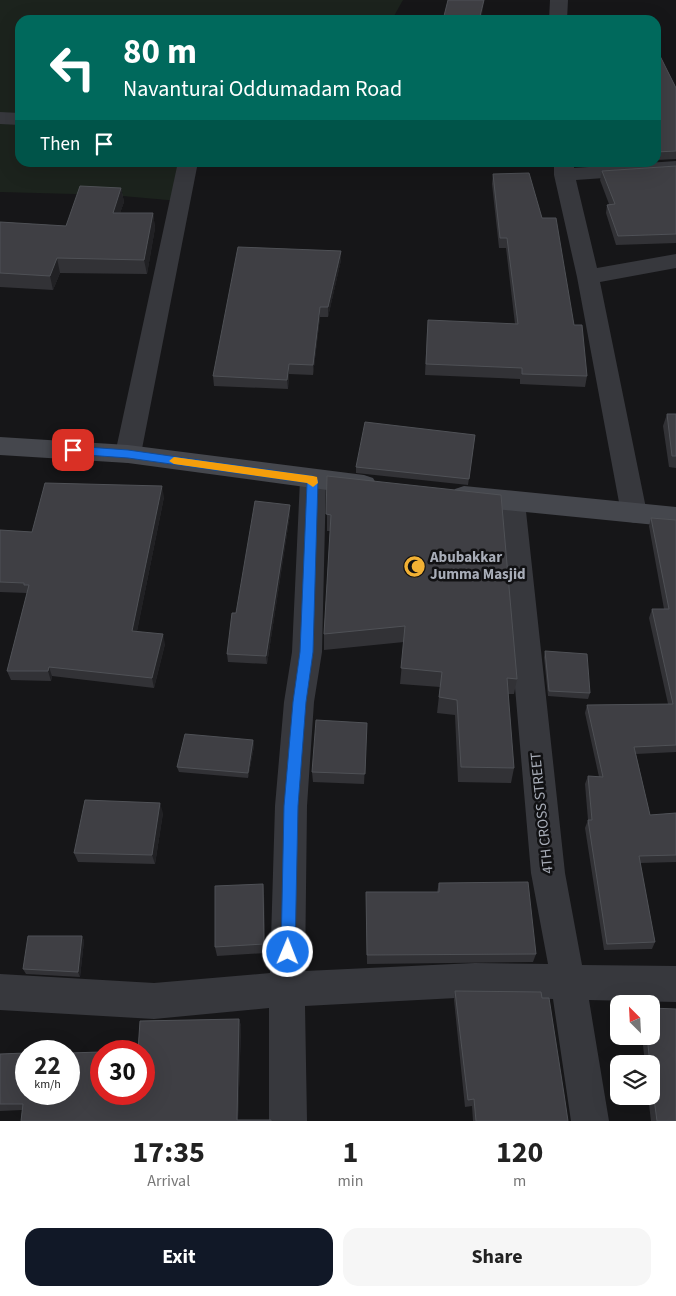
<!DOCTYPE html>
<html lang="en">
<head>
<meta charset="utf-8">
<style>
  :root { --surface:#fff; --page:#f6f6f6; --text:#222; --muted:#767676; --accent:#111827 }
  body { margin:0; font-family:"Source Sans 3",sans-serif; background:var(--page); color:var(--text); height:100vh; display:flex; flex-direction:column; font-size:19px; white-space:nowrap }
  * { box-sizing:border-box; margin:0 }
  p { font-size:16px; color:var(--muted) }
  .icon { flex:none; width:28px; height:28px; fill:none; stroke:currentColor; stroke-width:2; stroke-linecap:round; stroke-linejoin:round }
  .map { position:relative; height:1121px; overflow:hidden }
  .side { display:flex; flex-direction:column; background:var(--surface); flex:1 }
  .side>* { flex:none }
  .banner { position:absolute; left:15px; top:15px; width:646px; height:152px; border-radius:15px; box-shadow:0 5px 20px #0002; background:#00695c; color:#fff; overflow:hidden }
  .needle { width:32px; rotate:336deg }
  .controls { position:absolute; left:610px; top:995px; display:grid; gap:10px }
  .controls a { display:grid; place-items:center; width:50px; height:50px; border-radius:10px; background:var(--surface); box-shadow:0 5px 20px #0002; font-size:25px }
  .speed { position:absolute; left:15px; top:1040px; display:flex; gap:10px; font-size:25px; font-weight:700; text-align:center }
  .speed>* { display:grid; place-content:center; width:65px; height:65px; border-radius:50%; background:var(--surface); box-shadow:0 5px 20px #0002; line-height:1 }
  .speed small { font-size:12px; font-weight:400 }
  .speed .limit { border:8px solid #d22; background:#fff; color:#111 }
  .pin { position:absolute; display:grid; place-items:center; width:42px; height:42px; color:#fff; margin:-21px; border-radius:10px; box-shadow:0 2px 8px #0006 }
  .me { position:absolute; width:55px; margin:-28px; rotate:1deg; stroke-linejoin:round; filter:drop-shadow(0 0 4px #0008) }
  .turn { display:flex; align-items:center; gap:18px; height:105px; padding:0 25px; font-size:22px }
  .turn .icon { width:65px; height:65px; stroke-width:2.5 }
  .turn b { display:block; font-size:35px; line-height:42px }
  .then { display:flex; align-items:center; height:48px; padding:0 25px; background:#0003; gap:10px; font-size:19px }
  .eta { display:flex; justify-content:space-evenly; align-items:center; height:85px; text-align:center }
  .eta b { font-size:30px; font-weight:700; line-height:35px }
  .primary-button { display:flex; gap:10px; margin-top:auto; padding:10px 25px }
  .primary-button a { flex:1; height:58px; border-radius:15px; background:var(--accent); color:#fff; font-size:20px; font-weight:700; line-height:58px; text-align:center }
  .primary-button a+a { background:var(--page); color:var(--text) }
  .map>svg:first-child { display:block }
  .green { fill:#1c231d }
  .lines { fill:none; stroke-linecap:round; stroke-linejoin:round }
  .minor { fill:#37383d; fill-rule:evenodd }
  .secondary { fill:#45474d; fill-rule:evenodd }
  .wall { fill:#323236 }
  .shaded-wall { fill:#212124 }
  .building { fill:#3f3f44; stroke:#4f5156 }
  .route { fill:#1a73e8; stroke:#114b97 }
  .slow { fill:#f59e0b }
  .labels { text-anchor:middle; dominant-baseline:central; stroke-width:5; stroke-linejoin:round; paint-order:stroke }
  .poi-label { font-size:15px; font-weight:bold; fill:#a8adb8; stroke:#111113; text-anchor:start }
  .street-label { font-size:15px; fill:#a8adb8; stroke:#111113 }
</style>
</head>
<body>
<div class="map">
<svg width="676" height="1121" viewBox="0 0 676 1121">
  <rect width="100%" height="100%" fill="#161618"/>
  <path class="green" d="M 0,0 L 403,0 L 394,16 L 394,20 L 20,20 L 20,162 L 188,163 L 179,201 L 111,195 L 0,192 Z"/>
  <g class="lines">
    <path class="minor" d="M 550,0 L 568,0 L 567,20 L 549,20 Z
      M 0,112 L 20,113 L 20,125 L 0,124 Z
      M 676,161 L 676,173 L 576,180 L 597,268 L 676,254 L 676,268 L 600,282 L 647,513 L 643,520 L 634,523 L 625,520 L 621,513 L 577,277 L 554,175 L 554,162 L 574,162 L 574,168 Z
      M 178,162 L 198,162 L 141,454 L 137,461 L 128,463 L 119,461 L 115,454 Z
      M 313,470 L 322,473 L 326,480 L 322,652 L 314,702 L 307,806 L 305,971 L 475,963 L 548,964 L 531,873 L 499,502 L 503,495 L 512,492 L 521,495 L 525,502 L 565,873 L 582,965 L 676,966 L 676,1002 L 589,1000 L 609,1121 L 571,1121 L 553,999 L 475,997 L 305,1006 L 307,1121 L 269,1121 L 269,1008 L 154,1019 L 0,1010 L 0,974 L 154,983 L 270,973 L 275,806 L 284,702 L 292,652 L 300,480 L 304,473 Z"/>
    <path class="secondary" d="M 0,437 L 128,445 L 364,475 L 373,478 L 377,485 L 373,492 L 364,495 L 128,463 L 0,455 Z
      M 464,486 L 676,507 L 676,527 L 464,506 L 455,503 L 451,496 L 455,489 Z"/>
  </g>
  <path class="wall" d="M 656,48 L 676,88 L 676,159 L 656,160 Z
    M 606,162 L 627,162 L 606,164 Z
    M 676,166 L 676,243 L 616,245 L 606,213 L 607,205 L 609,204 L 600,180 L 602,171 Z
    M 493,174 L 542,218 L 574,325 L 587,376 L 585,387 L 520,384 L 520,379 L 425,375 L 427,331 L 515,324 L 506,248 L 499,248 L 492,184 Z
    M 121,188 L 124,202 L 120,213 L 153,213 L 155,228 L 147,274 L 60,273 L 53,290 L 0,287 L 0,222 L 66,226 Z
    M 341,251 L 341,260 L 328,317 L 320,317 L 313,375 L 289,374 L 288,389 L 214,386 L 213,376 Z
    M 667,414 L 676,414 L 676,468 L 669,467 L 663,426 Z
    M 475,435 L 468,485 L 356,473 L 356,467 Z
    M 327,476 L 517,679 L 514,694 L 508,694 L 514,768 L 511,783 L 458,782 L 455,715 L 437,713 L 440,687 L 400,684 L 404,642 L 324,650 L 324,634 L 330,531 L 327,531 Z
    M 164,497 L 137,631 L 165,644 L 154,688 L 52,676 L 51,681 L 11,680 L 7,671 L 27,593 L 0,592 L 0,530 L 32,532 Z
    M 290,514 L 267,664 L 228,662 L 227,654 L 236,613 Z
    M 651,518 L 676,521 L 676,752 L 636,754 L 650,815 L 676,813 L 676,862 L 640,863 L 655,942 L 652,949 L 604,950 L 585,828 L 588,820 L 585,784 L 588,776 L 599,777 L 585,713 L 587,705 L 668,704 L 649,618 L 652,609 L 664,609 L 649,526 Z
    M 545,651 L 590,693 L 588,699 L 548,696 L 544,657 Z
    M 367,723 L 364,784 L 313,782 L 312,772 Z
    M 253,740 L 254,746 L 248,778 L 179,772 L 177,767 Z
    M 163,813 L 155,864 L 78,862 L 74,853 Z
    M 439,883 L 536,954 L 533,962 L 367,964 L 366,892 L 437,892 Z
    M 263,884 L 264,893 L 265,953 L 217,956 L 215,947 Z
    M 82,936 L 84,941 L 80,977 L 26,974 L 23,969 Z
    M 455,991 L 542,998 L 568,1121 L 473,1121 L 472,1106 L 465,1107 L 454,1000 Z
    M 239,1019 L 241,1026 L 238,1120 L 271,1120 L 271,1121 L 21,1121 L 22,1110 L 0,1111 L 0,1054 L 26,1053 L 26,1094 L 69,1094 L 69,1053 L 101,1052 L 101,1094 L 144,1094 L 144,1051 L 138,1051 L 140,1021 Z
    M 642,1036 L 651,1036 L 676,1121 L 651,1121 L 648,1096 L 651,1096 L 651,1064 L 645,1064 Z"/>
  <path class="shaded-wall" d="M 484,0 L 483,9 L 481,20 L 479,20 Z
    M 121,188 L 124,202 L 115,227 L 113,213 Z
    M 153,213 L 155,228 L 147,274 L 144,260 Z
    M 341,251 L 341,260 L 328,317 L 328,307 Z
    M 57,258 L 60,273 L 53,290 L 50,276 Z
    M 320,307 L 320,317 L 313,375 L 313,365 Z
    M 289,364 L 289,374 L 288,389 L 287,380 Z
    M 162,486 L 164,497 L 135,641 L 132,631 Z
    M 290,505 L 290,514 L 267,664 L 266,656 Z
    M 163,634 L 165,644 L 154,688 L 152,678 Z
    M 49,667 L 52,676 L 51,681 L 48,671 Z
    M 253,740 L 254,746 L 248,778 L 248,773 Z
    M 160,803 L 163,813 L 155,864 L 152,855 Z
    M 263,884 L 264,893 L 265,953 L 264,944 Z
    M 82,936 L 84,941 L 80,977 L 78,972 Z
    M 239,1019 L 241,1026 L 238,1121 L 237,1120 Z"/>
  <path class="building" d="M 448,0 L 484,0 L 479,20 L 443,20 Z
    M 656,48 L 676,88 L 676,151 L 656,152 Z
    M 676,166 L 676,234 L 618,236 L 607,205 L 615,204 L 602,171 Z
    M 529,173 L 542,218 L 556,218 L 574,325 L 582,325 L 587,376 L 522,374 L 522,368 L 426,364 L 428,320 L 518,324 L 507,238 L 500,238 L 493,174 Z
    M 80,186 L 121,188 L 113,213 L 153,213 L 144,260 L 57,258 L 50,276 L 0,273 L 0,222 L 66,226 Z
    M 238,247 L 341,251 L 328,307 L 320,307 L 313,365 L 289,364 L 287,380 L 213,376 Z
    M 667,414 L 676,414 L 676,456 L 672,456 Z
    M 365,422 L 475,435 L 469,479 L 356,467 Z
    M 327,476 L 501,495 L 517,679 L 507,678 L 514,768 L 461,767 L 457,700 L 439,697 L 442,672 L 401,668 L 405,626 L 324,634 L 331,515 L 326,514 Z
    M 45,483 L 162,486 L 132,631 L 163,634 L 152,678 L 49,667 L 48,671 L 7,671 L 29,585 L 24,585 L 24,583 L 0,582 L 0,530 L 32,532 Z
    M 255,501 L 290,505 L 266,656 L 227,654 L 232,613 L 236,613 Z
    M 651,518 L 676,520 L 676,745 L 634,747 L 650,815 L 676,813 L 676,855 L 639,856 L 655,942 L 607,944 L 588,820 L 592,820 L 588,776 L 603,777 L 587,705 L 673,704 L 652,609 L 669,609 Z
    M 545,651 L 587,654 L 590,693 L 549,691 Z
    M 316,720 L 367,723 L 365,774 L 312,772 Z
    M 185,734 L 253,740 L 248,773 L 177,767 Z
    M 85,800 L 160,803 L 152,855 L 74,853 Z
    M 528,882 L 536,954 L 367,955 L 366,892 L 439,892 L 439,883 Z
    M 263,884 L 264,944 L 215,947 L 215,886 Z
    M 28,936 L 82,936 L 78,972 L 23,969 Z
    M 455,991 L 541,992 L 542,998 L 549,998 L 564,1094 L 568,1121 L 476,1121 L 474,1099 L 468,1100 Z
    M 651,1008 L 676,1009 L 676,1121 L 657,1121 L 651,1076 L 651,1064 L 650,1064 L 647,1036 L 651,1036 Z
    M 239,1019 L 237,1120 L 271,1120 L 271,1121 L 21,1121 L 23,1104 L 0,1104 L 0,1054 L 26,1053 L 26,1094 L 69,1094 L 69,1053 L 101,1052 L 101,1094 L 144,1094 L 144,1051 L 138,1051 L 140,1021 Z"/>
  <path class="route" d="M 73,446 L 128,450 L 313,476 L 318,480 L 313,652 L 306,702 L 298,806 L 295,952 L 293,957 L 288,959 L 283,957 L 281,952 L 284,806 L 293,702 L 300,652 L 307,483 L 128,458 L 73,454 L 68,450 Z"/>
  <path class="slow" d="M 174,457 L 313,476 L 317,477 L 318,483 L 313,487 L 307,483 L 174,464 L 169,461 Z"/>
  <defs>
    <symbol id="mosque-disc" viewBox="-11 -11 22 22"><circle r="9.5" fill="#f2b134" stroke="#111113"/><path d="M3.5-4.9A6 6 0 1 0 3.5 4.9A5 5 0 1 1 3.5-4.9Z" fill="#111"/></symbol>
  </defs>
  <g fill-rule="evenodd">
    <use href="#mosque-disc" x="402" y="554" width="25" height="25"/>
  </g>
  <g class="labels">
    <g class="poi-label">
      <text x="430" y="557">Abubakkar<tspan x="430" dy="17">Jumma Masjid</tspan></text>
    </g>
    <g class="street-label">
      <text transform="translate(542 813) rotate(-96)">4TH CROSS STREET</text>
    </g>
  </g>
</svg>
<div class="controls">
<a><svg class="needle" viewBox="-14 -14 28 28"><path d="M0-13l5 13h-10z" fill="#e53935"/><path d="M0 13l5-13h-10z" fill="#767676"/></svg></a>
<a><svg class="icon" aria-label="layers" viewBox="0 0 24 24"><path d="M12 4l9 5-9 5-9-5zM3 14l9 5 9-5"/></svg></a>
</div>
<div class="speed"><div>22<small>km/h</small></div><div class="limit">30</div></div>
<div class="pin" style="left:73px;top:450px;background:#d93025"><svg class="icon" aria-label="arrive" viewBox="0 0 24 24"><path d="M6 21V4h12l-3 4 3 4H6"/></svg></div>
<svg class="me" style="left:288px;top:952px" viewBox="-20 -20 40 40"><circle r="17" fill="#1a73e8" stroke="#fff" stroke-width="3"/><path d="M0-11L8 9 0 5-8 9z" fill="#fff"/></svg>
<div class="banner">
<div class="turn"><svg class="icon" aria-label="left" viewBox="0 0 24 24"><path d="M17 20v-9H6M10 6l-5 5 5 5"/></svg><div><b>80 m</b>Navanturai Oddumadam Road</div></div>
<div class="then">Then<svg class="icon" aria-label="arrive" viewBox="0 0 24 24"><path d="M6 21V4h12l-3 4 3 4H6"/></svg></div>
</div>
</div>
<section class="side">
<div class="eta">
<div><b>17:35</b><p>Arrival</p></div>
<div><b>1</b><p>min</p></div>
<div><b>120</b><p>m</p></div>
</div>
<div class="primary-button"><a>Exit</a><a>Share</a></div>
</section>
</body>
</html>
